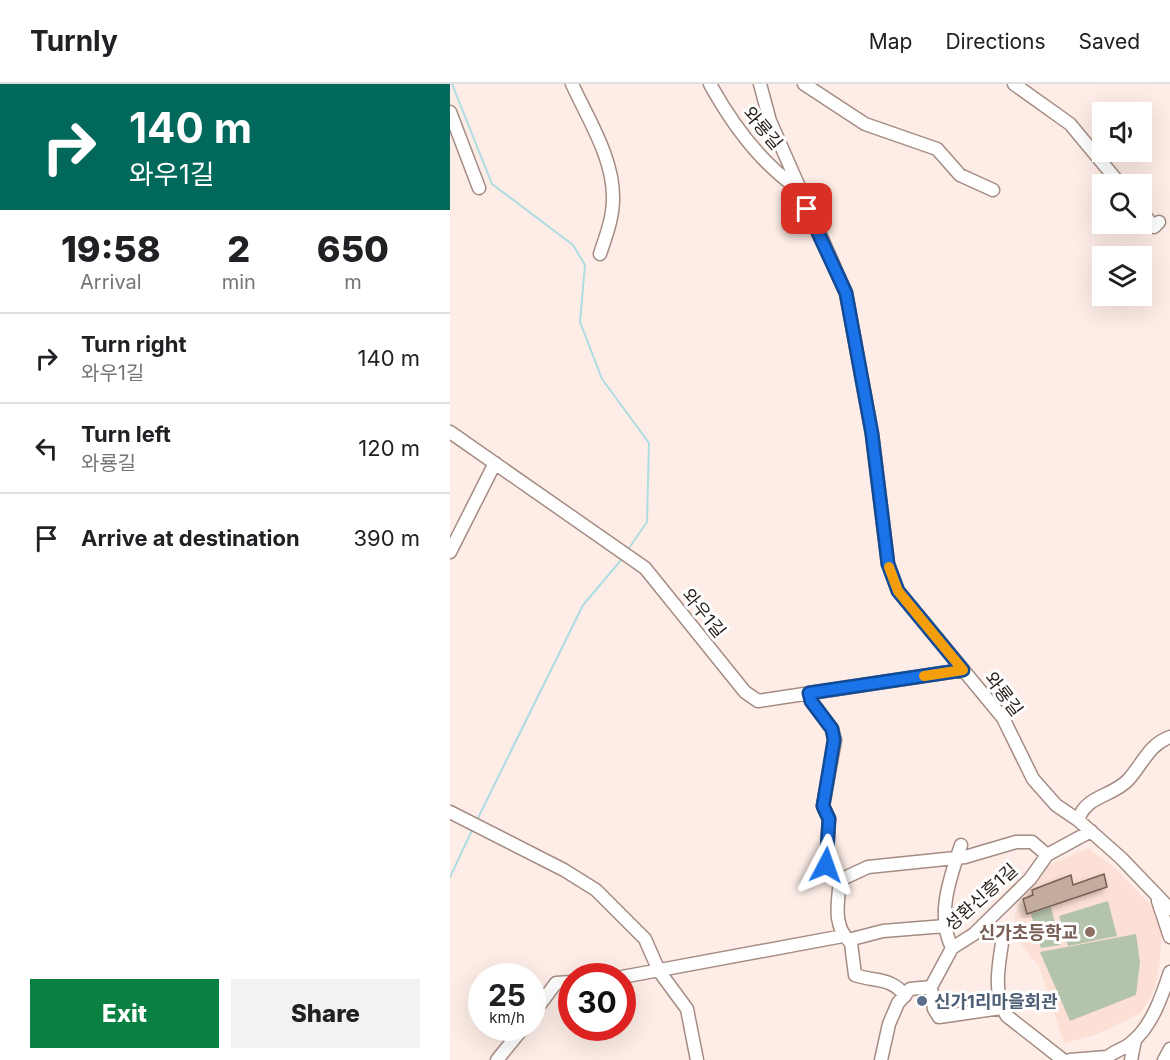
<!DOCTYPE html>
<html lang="en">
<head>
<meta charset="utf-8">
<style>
  :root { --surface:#fff; --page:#f2f2f2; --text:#202124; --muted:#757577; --line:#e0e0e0; --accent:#0b8043 }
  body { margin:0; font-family:Inter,"Noto Sans KR",sans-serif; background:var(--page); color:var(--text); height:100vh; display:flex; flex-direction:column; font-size:22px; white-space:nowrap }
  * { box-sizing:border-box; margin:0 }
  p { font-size:20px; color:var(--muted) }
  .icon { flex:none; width:33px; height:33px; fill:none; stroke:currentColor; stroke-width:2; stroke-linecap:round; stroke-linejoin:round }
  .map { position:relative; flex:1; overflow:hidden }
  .details { display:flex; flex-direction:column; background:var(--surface); width:450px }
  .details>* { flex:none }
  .guide { background:#00695c; color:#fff; overflow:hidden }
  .fabs { position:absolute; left:642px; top:18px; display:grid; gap:12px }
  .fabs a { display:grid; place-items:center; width:60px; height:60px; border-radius:0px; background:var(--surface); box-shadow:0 6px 24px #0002; font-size:30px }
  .speed { position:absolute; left:18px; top:879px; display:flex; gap:12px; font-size:30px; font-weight:700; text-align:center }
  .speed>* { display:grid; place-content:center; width:78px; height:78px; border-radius:50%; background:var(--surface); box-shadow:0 6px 24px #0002; line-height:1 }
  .speed small { font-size:15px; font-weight:400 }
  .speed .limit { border:9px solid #d22; background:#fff; color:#111 }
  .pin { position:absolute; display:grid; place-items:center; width:51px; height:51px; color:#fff; margin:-26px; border-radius:12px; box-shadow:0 3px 9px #0006 }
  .me { position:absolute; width:66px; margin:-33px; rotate:4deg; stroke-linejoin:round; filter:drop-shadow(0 0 4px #0008) }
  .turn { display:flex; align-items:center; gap:21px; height:126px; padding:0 30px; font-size:27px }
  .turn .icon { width:78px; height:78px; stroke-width:2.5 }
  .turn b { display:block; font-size:42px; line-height:51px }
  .eta { display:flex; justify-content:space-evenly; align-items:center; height:102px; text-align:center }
  .eta b { font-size:36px; font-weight:800; line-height:42px }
  .cta { display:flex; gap:12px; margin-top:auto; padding:12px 30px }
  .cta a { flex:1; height:69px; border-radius:0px; background:var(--accent); color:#fff; font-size:24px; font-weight:800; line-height:69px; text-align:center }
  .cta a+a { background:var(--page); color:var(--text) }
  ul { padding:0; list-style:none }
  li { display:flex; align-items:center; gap:18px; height:90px; padding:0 30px; border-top:2px solid var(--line) }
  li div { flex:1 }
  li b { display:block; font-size:22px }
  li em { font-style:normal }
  header { display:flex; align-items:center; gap:36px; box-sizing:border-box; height:84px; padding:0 30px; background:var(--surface); border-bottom:2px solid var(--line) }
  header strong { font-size:28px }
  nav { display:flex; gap:33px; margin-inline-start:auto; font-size:21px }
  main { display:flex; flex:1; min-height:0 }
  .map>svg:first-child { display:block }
  .built { fill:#fce0d5 }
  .green { fill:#b4c3ac }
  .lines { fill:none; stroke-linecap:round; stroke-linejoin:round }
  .stream { stroke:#addce3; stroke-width:2 }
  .building { fill:#c3ab9e; stroke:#766155; stroke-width:1.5; filter:url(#shadow) }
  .minor-casing { stroke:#a58c83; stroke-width:15 }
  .minor { stroke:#fff; stroke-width:12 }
  .route-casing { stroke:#114b97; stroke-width:15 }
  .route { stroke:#1a73e8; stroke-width:10 }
  .slow { stroke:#f59e0b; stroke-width:10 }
  .education-dot { fill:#8d6e63; stroke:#fefefe; stroke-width:2 }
  .service-dot { fill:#5c6f8a; stroke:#fefefe; stroke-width:2 }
  .labels { text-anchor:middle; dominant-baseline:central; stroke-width:6; stroke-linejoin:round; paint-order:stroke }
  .street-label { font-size:18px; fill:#261d19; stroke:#fefefe }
  .education-label { font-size:18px; font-weight:bold; fill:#785e54; stroke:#fefefe; text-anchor:end }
  .service-label { font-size:18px; font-weight:bold; fill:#4e5e75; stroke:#fefefe; text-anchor:start }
</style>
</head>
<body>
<header>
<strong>Turnly</strong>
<nav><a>Map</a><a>Directions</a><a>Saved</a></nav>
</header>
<main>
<section class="details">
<div class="guide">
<div class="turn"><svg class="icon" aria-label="right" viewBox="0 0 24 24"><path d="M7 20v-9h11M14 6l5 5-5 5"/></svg><div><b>140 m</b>와우1길</div></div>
</div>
<div class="eta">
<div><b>19:58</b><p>Arrival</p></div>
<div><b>2</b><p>min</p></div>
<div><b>650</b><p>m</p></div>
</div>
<ul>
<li><svg class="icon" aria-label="right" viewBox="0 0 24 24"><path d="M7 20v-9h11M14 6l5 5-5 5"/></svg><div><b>Turn right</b><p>와우1길</p></div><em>140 m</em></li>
<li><svg class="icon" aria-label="left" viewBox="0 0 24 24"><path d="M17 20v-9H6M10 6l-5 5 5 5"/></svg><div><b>Turn left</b><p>와룡길</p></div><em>120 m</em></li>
<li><svg class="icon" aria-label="arrive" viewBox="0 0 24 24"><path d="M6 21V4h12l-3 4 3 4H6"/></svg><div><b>Arrive at destination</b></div><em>390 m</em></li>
</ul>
<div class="cta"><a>Exit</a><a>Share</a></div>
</section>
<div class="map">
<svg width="720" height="976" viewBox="0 0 720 976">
  <defs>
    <filter id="shadow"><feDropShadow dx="-3.5" dy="3.5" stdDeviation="3" flood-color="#0004"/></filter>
  </defs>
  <rect width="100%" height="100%" fill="#fdede6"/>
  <path class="built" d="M 638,764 L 665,784 L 713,834 L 710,876 L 705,905 L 691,929 L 648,950 L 614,959 L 589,882 L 573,863 L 564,834 L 572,809 L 597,782 Z"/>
  <path class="green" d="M 658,817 L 667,852 L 618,862 L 609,832 Z
    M 601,823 L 610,861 L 591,864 L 581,830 Z
    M 686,850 L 690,878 L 686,911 L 620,937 L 590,868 Z"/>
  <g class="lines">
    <path class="stream" d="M 2,0 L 42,100 L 123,161 L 135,181 L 130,238 L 152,295 L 199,359 L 197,438 L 177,467
      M 27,736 L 133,521 L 172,475
      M 0,793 L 23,744"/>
  </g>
  <path class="building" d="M 654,790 L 657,803 L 577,830 L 573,815 L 583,811 L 582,806 L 621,791 L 623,801 Z"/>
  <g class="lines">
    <defs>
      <path id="minor" d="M 122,0 C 138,35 164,75 163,115 C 163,134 156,152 150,170
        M 260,0 C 281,38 311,79 347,104
        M 310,0 L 320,37 L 396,209 L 422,350 L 438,480 L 448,507 L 553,634 L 583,695 L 606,721 L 628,736 L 671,774 L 720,825
        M 354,0 L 415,40 L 487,65 L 510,91 L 543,106
        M 564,0 L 620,40 L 670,100
        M 0,28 L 29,104
        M 692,128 L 704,143 L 709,138
        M 0,348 L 195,484 L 295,608 L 308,617 L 513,586
        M 0,468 L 45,379
        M 359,609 L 361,617 L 382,645 L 385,656 L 373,722 L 379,735 L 376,781 L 390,796 C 388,819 382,842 401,859 L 405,891 C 425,898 442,893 455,912
        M 0,728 L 114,786 L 146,806 L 195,855 L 209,887 L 237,925 L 247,976
        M 628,736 C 636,711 662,713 678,696 C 692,681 699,660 720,653
        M 390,796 L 418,783 L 515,773 L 566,758 L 582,758 L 597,771
        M 708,817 L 720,853
        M 535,839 L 553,853 C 549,879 542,910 557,932 L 613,976
        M 398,856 L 433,847 L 495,842
        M 502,864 C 486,831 500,794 511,761
        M 172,893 L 393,852
        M 481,903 L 484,925 L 489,933 L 551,924
        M 82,931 L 106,899 L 122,898
        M 47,976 L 73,944
        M 431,976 L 439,940 L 448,919 L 460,905 L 481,903 L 502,864 L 524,850 L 580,795 L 597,771 L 641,747
        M 620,976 L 657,973
        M 655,976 C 661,967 674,966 682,958 C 702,942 712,912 720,888
        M 681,976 L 685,956
        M 714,976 L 720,965"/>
    </defs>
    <use href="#minor" class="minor-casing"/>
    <use href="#minor" class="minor"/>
  </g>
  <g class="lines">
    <defs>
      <path id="route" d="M 357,125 L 396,209 L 422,350 L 438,480 L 448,507 L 513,586 L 359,609 L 361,617 L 382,645 L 384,656 L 373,722 L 379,735 L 376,781"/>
    </defs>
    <use href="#route" class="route-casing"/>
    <use href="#route" class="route"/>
    <path class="slow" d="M 439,483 L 448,507 L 513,586 L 474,592"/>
  </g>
  <circle class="education-dot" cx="640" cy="848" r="6"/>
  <circle class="service-dot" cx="472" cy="917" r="6"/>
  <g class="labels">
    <g class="street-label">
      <text transform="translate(313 44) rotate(50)">와룡길</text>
      <text transform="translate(254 529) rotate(51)">와우1길</text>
      <text transform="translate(554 610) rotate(53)">와룡길</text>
      <text transform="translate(531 813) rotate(-42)">성환신흥1길</text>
    </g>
    <g class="education-label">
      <text x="628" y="848">신가초등학교</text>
    </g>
    <g class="service-label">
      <text x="484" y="917">신가1리마을회관</text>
    </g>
  </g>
</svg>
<div class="fabs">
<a><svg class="icon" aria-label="sound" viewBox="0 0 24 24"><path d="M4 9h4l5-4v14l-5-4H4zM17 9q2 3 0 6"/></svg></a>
<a><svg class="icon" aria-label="search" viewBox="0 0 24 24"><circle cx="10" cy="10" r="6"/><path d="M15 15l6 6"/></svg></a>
<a><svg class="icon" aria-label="layers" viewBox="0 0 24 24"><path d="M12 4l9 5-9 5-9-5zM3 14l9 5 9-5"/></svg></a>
</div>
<div class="speed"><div>25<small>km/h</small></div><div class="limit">30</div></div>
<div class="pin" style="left:357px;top:125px;background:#d93025"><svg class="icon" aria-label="arrive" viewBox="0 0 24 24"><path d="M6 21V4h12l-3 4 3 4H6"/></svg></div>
<svg class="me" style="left:376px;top:781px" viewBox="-20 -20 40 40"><path d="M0-17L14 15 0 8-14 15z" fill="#1a73e8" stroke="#fff" stroke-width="4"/></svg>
</div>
</main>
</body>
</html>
